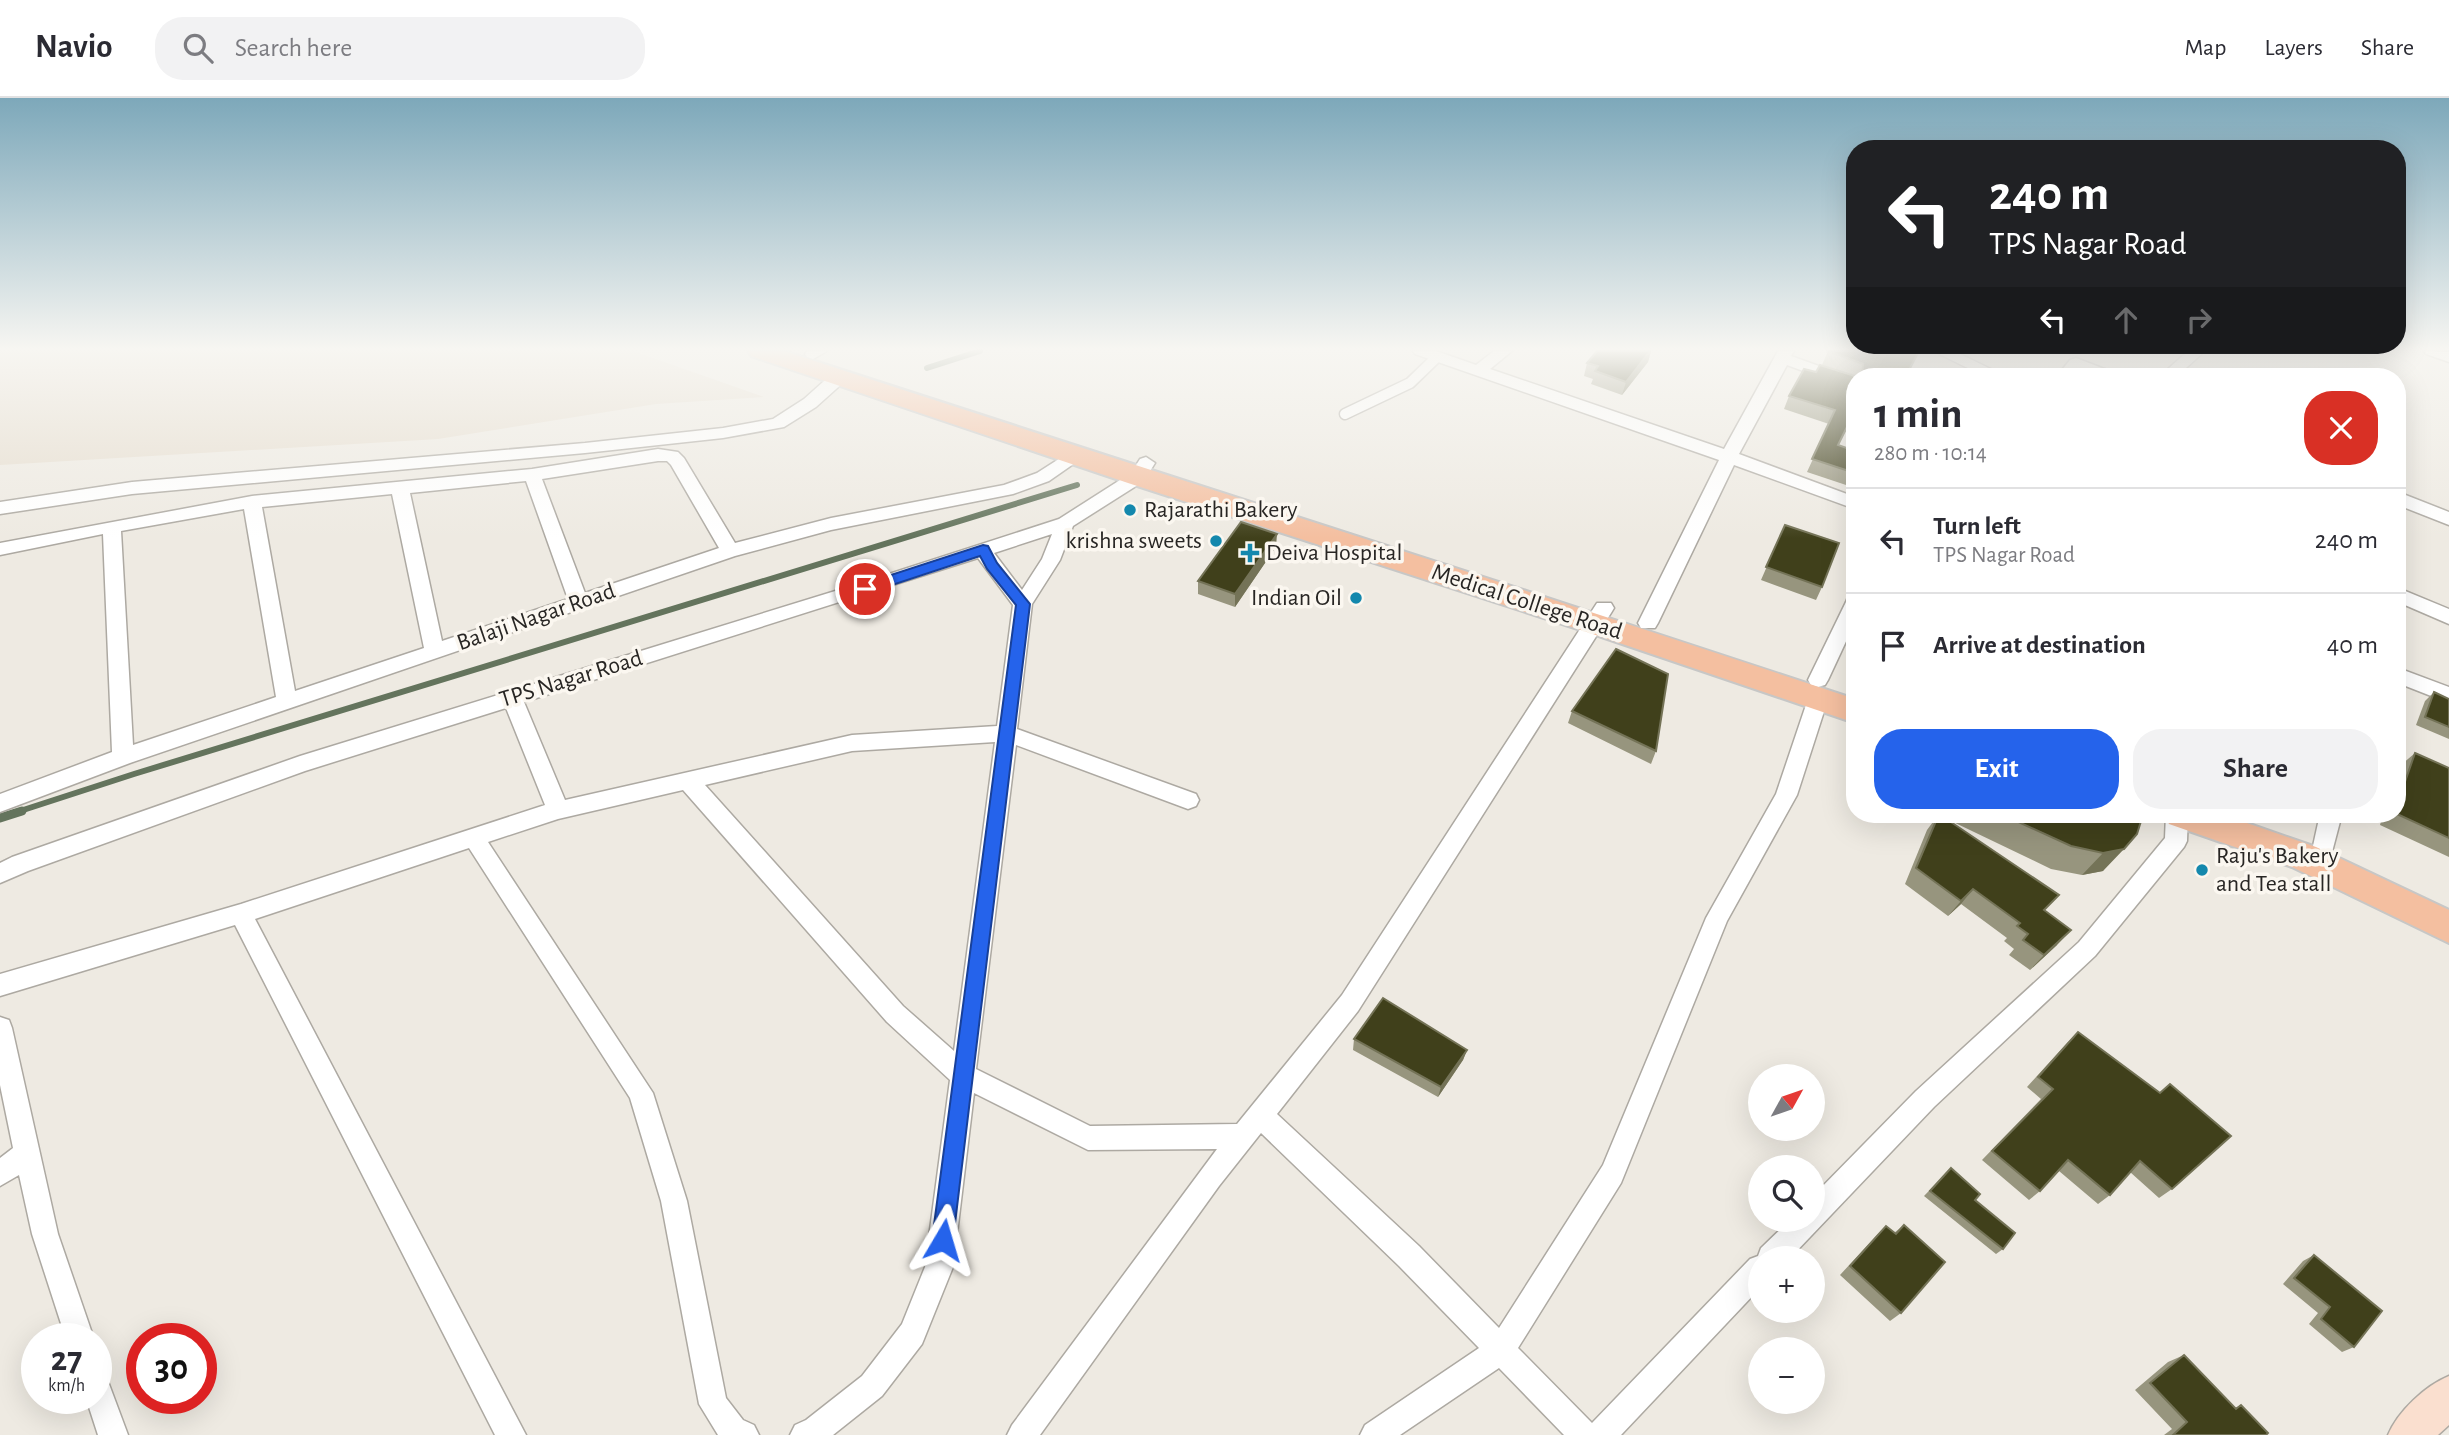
<!DOCTYPE html>
<html lang="en">
<head>
<meta charset="utf-8">
<style>
  :root { --surface:#fff; --page:#f2f2f3; --text:#2b2b33; --muted:#7c7c81; --line:#e1e1e2; --accent:#2563eb }
  body { margin:0; font-family:"Alegreya Sans",sans-serif; background:var(--page); color:var(--text); height:100vh; display:flex; flex-direction:column; font-size:26px; white-space:nowrap }
  * { box-sizing:border-box; margin:0 }
  p { font-size:23px; color:var(--muted) }
  .icon { flex:none; width:38px; height:38px; fill:none; stroke:currentColor; stroke-width:2; stroke-linecap:round; stroke-linejoin:round }
  .map { position:relative; flex:1; overflow:hidden }
  .drawer { position:absolute; left:1846px; top:270px; width:560px; height:455px; display:flex; flex-direction:column; background:var(--surface); border-radius:28px; box-shadow:0 7px 28px #0002 }
  .drawer>* { flex:none }
  .hud { position:absolute; left:1846px; top:42px; width:560px; height:214px; border-radius:28px; box-shadow:0 7px 28px #0002; background:#202124; color:#fff; overflow:hidden }
  .needle { width:46px; rotate:50deg }
  .tools { position:absolute; left:1748px; top:966px; display:grid; gap:14px }
  .tools a { display:grid; place-items:center; width:77px; height:77px; border-radius:50%; background:var(--surface); box-shadow:0 7px 28px #0002; font-size:35px }
  .speed { position:absolute; left:21px; top:1225px; display:flex; gap:14px; font-size:35px; font-weight:700; text-align:center }
  .speed>* { display:grid; place-content:center; width:91px; height:91px; border-radius:50%; background:var(--surface); box-shadow:0 7px 28px #0002; line-height:1 }
  .speed small { font-size:18px; font-weight:400 }
  .speed .limit { border:10px solid #d22; background:#fff; color:#111 }
  .pin { position:absolute; display:grid; place-items:center; width:60px; height:60px; color:#fff; margin:-30px; border:4px solid #fff; border-radius:50%; box-shadow:0 2px 7px #0007 }
  .me { position:absolute; width:77px; margin:-38px; rotate:7deg; stroke-linejoin:round; filter:drop-shadow(0 0 5px #0008) }
  .turn { display:flex; align-items:center; gap:24px; height:147px; padding:0 28px; font-size:32px }
  .turn .icon { width:91px; height:91px; stroke-width:2.5 }
  .turn b { display:block; font-size:49px; line-height:60px }
  .lanes { display:flex; align-items:center; height:66px; padding:0 28px; background:#0003; justify-content:center; gap:35px; direction:ltr }
  .lanes .off { opacity:.35 }
  .round { display:grid; place-items:center; flex:none; width:74px; height:74px; border-radius:28px; background:var(--page) }
  .summary { display:flex; align-items:center; justify-content:space-between; height:119px; padding:0 28px }
  h1 { font-size:42px; font-weight:600; line-height:52px }
  .button { display:flex; gap:14px; margin-top:auto; padding:14px 28px }
  .button a { flex:1; height:80px; border-radius:28px; background:var(--accent); color:#fff; font-size:28px; font-weight:600; line-height:80px; text-align:center }
  .button a+a { background:var(--page); color:var(--text) }
  ul { padding:0; list-style:none }
  li { display:flex; align-items:center; gap:21px; height:105px; padding:0 28px; border-top:2px solid var(--line) }
  li div { flex:1 }
  li b { display:block; font-size:26px }
  li em { font-style:normal }
  header { display:flex; align-items:center; gap:42px; box-sizing:border-box; height:98px; padding:0 35px; background:var(--surface); border-bottom:2px solid var(--line) }
  header strong { font-size:33px }
  nav { display:flex; gap:38px; margin-inline-start:auto; font-size:24px }
  .search { width:490px; height:63px; background:var(--page); display:flex; align-items:center; gap:18px; box-sizing:border-box; padding:0 24px; border-radius:28px; color:var(--muted); font-size:26px }
  .map>svg:first-child { display:block }
  .built { fill:#e6ddcf }
  .lines { fill:none; stroke-linecap:round; stroke-linejoin:round }
  .stream-far1 { stroke:#64745d; stroke-width:6 }
  .stream { stroke:#64745d; stroke-width:9 }
  .lane-casing { stroke:#ada9a2; stroke-width:13 }
  .street-casing { stroke:#ada9a2; stroke-width:3 }
  .secondary-casing { stroke:#ada9a2; stroke-width:3 }
  .primary-casing { stroke:#c7c7c6; stroke-width:4 }
  .lane { stroke:#fff; stroke-width:10 }
  .street { fill:#fff; fill-rule:evenodd }
  .secondary { fill:#fadfcf; fill-rule:evenodd }
  .primary { fill:#f4bfa0; fill-rule:evenodd }
  .wall { fill:#97957e }
  .shaded-wall { fill:#747357 }
  .building { fill:#40401b; stroke:#747357; stroke-width:2 }
  .route { fill:#2563eb; stroke:#184099; stroke-width:2 }
  .poi-dot { fill:#1488ad; stroke:#fbf7f0; stroke-width:2.5 }
  .labels { text-anchor:middle; dominant-baseline:central; stroke-width:7; stroke-linejoin:round; paint-order:stroke }
  .poi-label { font-size:24px; fill:#282624; stroke:#fbf7f0; text-anchor:start }
  .street-label { font-size:24px; fill:#282624; stroke:#fbf7f0 }
</style>
</head>
<body>
<header>
<strong>Navio</strong>
<div class="search"><svg class="icon" aria-label="search" viewBox="0 0 24 24"><circle cx="10" cy="10" r="6"/><path d="M15 15l6 6"/></svg>Search here</div>
<nav><a>Map</a><a>Layers</a><a>Share</a></nav>
</header>
<div class="map">
<svg width="2449" height="1337" viewBox="0 0 2449 1337">
  <rect width="100%" height="100%" fill="#eeeae2"/>
  <path class="built" d="M 0,253 L 633,253 L 764,299 L 656,306 L 438,341 L 0,367 Z"/>
  <g class="lines">
    <path class="stream-far1" d="M 927,270 L 980,253
      M 17,714 L 134,676 L 1077,387"/>
    <path class="stream" d="M 0,720 L 22,713"/>
    <defs>
      <path id="lane" d="M 1345,316 L 1410,285 L 1437,259"/>
      <path id="street" d="M 807,253 L 827,253 L 813,261 L 807,259 L 805,256 Z
        M 1413,253 L 1436,253 L 1476,267 L 1494,253 L 1512,253 L 1490,271 L 1724,351 L 1778,253 L 1794,253 L 1791,258 L 1855,281 L 1855,292 L 1787,267 L 1739,356 L 1855,399 L 1855,411 L 1734,367 L 1658,525 L 1655,530 L 1641,530 L 1638,525 L 1719,362 L 1415,256 Z
        M 1933,253 L 1954,253 L 2005,278 L 1984,278 Z
        M 2188,253 L 2205,253 L 2177,278 L 2160,278 Z
        M 2424,253 L 2449,254 L 2449,264 L 2426,256 Z
        M 2076,260 L 2115,275 L 2117,278 L 2095,278 L 2079,272 L 2073,278 L 2057,278 L 2070,262 Z
        M 839,274 L 845,275 L 847,279 L 845,283 L 816,309 L 784,329 L 723,340 L 585,355 L 132,396 L 0,416 L 0,404 L 132,384 L 585,345 L 723,330 L 773,321 L 804,301 L 833,275 Z
        M 1076,350 L 1085,356 L 1082,360 L 1049,383 L 1013,396 L 831,432 L 735,458 L 130,665 L 0,714 L 0,696 L 112,654 L 103,436 L 0,457 L 0,445 L 252,398 L 532,371 L 658,351 L 678,354 L 684,360 L 735,445 L 831,420 L 1004,387 L 1037,375 ZM 658,363 L 667,363 L 671,367 L 719,450 L 585,495 L 542,381 ZM 526,383 L 568,501 L 442,543 L 410,395 ZM 392,396 L 424,550 L 295,593 L 262,409 ZM 244,411 L 276,599 L 133,647 L 121,433 Z
        M 1146,359 L 1155,365 L 1144,383 L 1073,428 L 1060,462 L 1032,506 L 1017,631 L 1196,696 L 1199,702 L 1196,708 L 1188,711 L 1016,647 L 976,971 L 1090,1028 L 1237,1026 L 1342,897 L 1597,505 L 1611,505 L 1614,510 L 1611,515 L 1358,913 L 1277,1016 L 1419,1148 L 1499,1230 L 1603,1067 L 1706,820 L 1776,696 L 1808,601 L 1811,596 L 1818,593 L 1825,596 L 1828,601 L 1797,697 L 1727,823 L 1621,1085 L 1518,1250 L 1592,1325 L 1750,1161 L 1758,1158 L 1761,1150 L 1790,1122 L 1813,1122 L 1813,1098 L 1916,993 L 2079,844 L 2165,740 L 2166,716 L 2188,716 L 2187,743 L 2184,749 L 2095,858 L 1934,1009 L 1790,1160 L 1760,1160 L 1760,1190 L 1621,1337 L 1564,1337 L 1499,1270 L 1400,1337 L 1360,1337 L 1365,1327 L 1479,1250 L 1399,1168 L 1261,1035 L 1219,1088 L 1040,1337 L 1007,1337 L 1012,1327 L 1217,1051 L 1088,1052 L 974,995 L 953,1169 L 922,1246 L 882,1298 L 833,1337 L 790,1337 L 795,1327 L 806,1322 L 862,1278 L 902,1226 L 925,1169 L 950,982 L 887,924 L 683,692 L 558,721 L 488,744 L 653,995 L 687,1103 L 726,1300 L 743,1322 L 754,1327 L 759,1337 L 718,1337 L 699,1306 L 661,1103 L 630,1000 L 469,750 L 255,821 L 526,1337 L 495,1337 L 235,827 L 0,898 L 0,876 L 241,806 L 545,707 L 506,610 L 305,673 L 28,773 L 0,785 L 0,765 L 12,759 L 300,658 L 858,486 L 1059,421 L 1131,375 L 1140,361 ZM 1052,436 L 1042,461 L 1022,492 L 994,455 ZM 978,460 L 1013,507 L 997,628 L 852,637 L 565,702 L 524,604 ZM 995,644 L 954,953 L 903,908 L 705,687 L 852,653 Z
        M 2398,394 L 2449,414 L 2449,427 L 2398,407 Z
        M 2398,490 L 2449,511 L 2449,526 L 2398,504 Z
        M 1855,497 L 1855,524 L 1828,582 L 1825,587 L 1818,589 L 1811,587 L 1808,582 L 1846,504 L 1848,499 Z
        M 2398,570 L 2449,589 L 2449,605 L 2398,585 Z
        M 2320,716 L 2342,716 L 2332,754 L 2324,757 L 2316,754 L 2313,748 Z
        M 0,919 L 9,922 L 12,930 L 58,1136 L 94,1241 L 66,1241 L 32,1136 L 19,1077 L 0,1088 L 0,1060 L 13,1050 L 0,987 Z
        M 96,1274 L 106,1278 L 128,1337 L 98,1337 L 86,1300 L 96,1300 Z"/>
      <path id="secondary" d="M 2449,1278 L 2449,1327 L 2438,1337 L 2388,1337 C 2398,1313 2425,1288 2449,1278 Z"/>
      <path id="primary" d="M 748,253 L 784,253 C 1141,370 1499,482 1855,601 L 1855,625 L 1584,533 L 1128,385 L 751,258 Z
        M 2164,716 L 2221,716 L 2316,749 L 2449,812 L 2449,845 L 2292,769 L 2169,726 Z"/>
    </defs>
    <use href="#lane" class="lane-casing"/>
    <use href="#street" class="street-casing"/>
    <use href="#secondary" class="secondary-casing"/>
    <use href="#primary" class="primary-casing"/>
    <use href="#lane" class="lane"/>
    <use href="#street" class="street"/>
    <use href="#secondary" class="secondary"/>
    <use href="#primary" class="primary"/>
  </g>
  <path class="wall" d="M 1597,253 L 1651,253 L 1648,264 L 1622,297 L 1591,286 L 1593,281 L 1584,278 L 1587,265 Z
    M 1828,253 L 1907,278 L 1855,278 L 1855,331 L 1848,328 L 1838,347 L 1855,353 L 1855,390 L 1807,374 L 1829,326 L 1784,311 L 1789,298 L 1816,274 L 1850,277 L 1822,267 Z
    M 1785,427 L 1822,489 L 1816,502 L 1761,482 Z
    M 1276,449 L 1235,509 L 1198,496 L 1198,483 Z
    M 2434,594 L 2449,601 L 2449,641 L 2416,627 L 2425,603 Z
    M 1572,613 L 1656,653 L 1651,666 L 1568,625 Z
    M 2415,655 L 2449,670 L 2449,759 L 2380,727 L 2383,716 L 2398,716 L 2398,677 L 2401,667 Z
    M 1934,716 L 2125,716 L 2103,773 L 2082,777 L 2051,771 L 1949,722 L 2045,813 L 2057,847 L 2030,872 L 2009,857 L 2014,851 L 2004,843 L 2007,840 L 1961,806 L 1948,818 L 1905,786 L 1927,732 L 1938,717 Z
    M 2078,934 L 2159,995 L 2170,986 L 2172,1091 L 2159,1100 L 2130,1074 L 2110,1097 L 2098,1106 L 2059,1073 L 2040,1093 L 2029,1102 L 1982,1062 L 2041,1001 L 2027,989 L 2067,945 Z
    M 1354,941 L 1467,952 L 1463,962 L 1438,999 L 1353,952 Z
    M 1951,1070 L 2003,1151 L 1996,1156 L 1924,1098 Z
    M 1904,1127 L 1901,1215 L 1890,1223 L 1840,1177 L 1877,1137 L 1886,1128 L 1894,1135 Z
    M 2314,1157 L 2354,1249 L 2342,1254 L 2309,1226 L 2318,1215 L 2283,1186 L 2303,1163 Z
    M 2184,1257 L 2235,1310 L 2241,1307 L 2266,1337 L 2164,1337 L 2172,1331 L 2135,1292 L 2168,1264 Z"/>
  <path class="shaded-wall" d="M 1650,253 L 1651,253 L 1648,264 L 1622,297 L 1626,284 Z
    M 1277,436 L 1276,449 L 1235,509 L 1235,496 Z
    M 2124,751 L 2103,773 L 2082,777 L 2103,755 Z
    M 1973,791 L 1961,806 L 1948,818 L 1961,803 Z
    M 2071,832 L 2057,847 L 2030,872 L 2044,857 Z
    M 1467,952 L 1463,962 L 1438,999 L 1441,989 Z"/>
  <path class="building" d="M 1597,253 L 1650,253 L 1626,284 L 1595,273 L 1598,268 L 1587,265 Z
    M 1828,253 L 1919,253 L 1906,278 L 1862,278 L 1863,266 Z
    M 1820,267 L 1855,278 L 1855,316 L 1854,315 L 1838,347 L 1855,353 L 1855,375 L 1812,361 L 1835,312 L 1789,298 L 1804,271 L 1816,274 Z
    M 1241,424 L 1277,436 L 1235,496 L 1198,483 Z
    M 1785,427 L 1839,445 L 1822,489 L 1766,469 Z
    M 1616,551 L 1668,576 L 1656,653 L 1572,613 Z
    M 2434,594 L 2449,601 L 2449,629 L 2425,619 Z
    M 2415,655 L 2449,670 L 2449,740 L 2397,716 L 2398,716 L 2398,704 Z
    M 1939,716 L 2059,797 L 2044,812 L 2071,832 L 2044,857 L 2023,842 L 2028,836 L 2017,828 L 2020,825 L 1973,791 L 1961,803 L 1916,770 Z
    M 2001,716 L 2125,716 L 2141,723 L 2137,736 L 2124,751 L 2103,755 L 2071,748 Z
    M 1383,900 L 1467,952 L 1441,989 L 1354,941 Z
    M 2078,934 L 2160,995 L 2170,986 L 2231,1038 L 2172,1091 L 2140,1063 L 2110,1097 L 2068,1062 L 2040,1093 L 1992,1053 L 2053,991 L 2038,979 Z
    M 1951,1070 L 1980,1096 L 1975,1102 L 2015,1135 L 2003,1151 L 1930,1093 Z
    M 1904,1127 L 1945,1164 L 1901,1215 L 1850,1168 L 1886,1128 L 1896,1136 Z
    M 2314,1157 L 2382,1213 L 2354,1249 L 2321,1221 L 2330,1209 L 2294,1180 Z
    M 2184,1257 L 2236,1311 L 2241,1307 L 2268,1335 L 2266,1337 L 2173,1337 L 2187,1324 L 2150,1285 Z"/>
  <linearGradient id="sky" x2="0" y2="1"><stop stop-color="#7da8ba"/><stop offset="0.57" stop-color="#f7f6f2"/><stop offset="1" stop-color="#f7f6f2" stop-opacity="0"/></linearGradient>
  <rect width="2449" height="440" fill="url(#sky)"/>
  <path class="route" d="M 983,447 L 988,448 L 997,465 L 1030,506 L 953,1142 L 950,1149 L 943,1152 L 935,1149 L 932,1142 L 1016,507 L 987,471 L 980,458 L 865,496 L 858,491 L 860,487 Z"/>
  <g class="poi-dot">
    <circle cx="1130" cy="412" r="7"/>
    <circle cx="1216" cy="443" r="7"/>
    <path d="M1246.5 444.5h7v7h7v7h-7v7h-7v-7h-7v-7h7z"/>
    <circle cx="1356" cy="500" r="7"/>
    <circle cx="2202" cy="772" r="7"/>
  </g>
  <g class="labels">
    <g class="poi-label">
      <text x="1144" y="412">Rajarathi Bakery</text>
      <text x="1202" y="443" text-anchor="end">krishna sweets</text>
      <text x="1266" y="455">Deiva Hospital</text>
      <text x="1342" y="500" text-anchor="end">Indian Oil</text>
      <text x="2216" y="758">Raju's Bakery<tspan x="2216" dy="28">and Tea stall</tspan></text>
    </g>
    <g class="street-label">
      <text transform="translate(1527 504) rotate(18)">Medical College Road</text>
      <text transform="translate(536 519) rotate(-19)">Balaji Nagar Road</text>
      <text transform="translate(571 581) rotate(-17)">TPS Nagar Road</text>
    </g>
  </g>
</svg>
<div class="tools">
<a><svg class="needle" viewBox="-14 -14 28 28"><path d="M0-13l5 13h-10z" fill="#e53935"/><path d="M0 13l5-13h-10z" fill="#7c7c81"/></svg></a>
<a><svg class="icon" aria-label="search" viewBox="0 0 24 24"><circle cx="10" cy="10" r="6"/><path d="M15 15l6 6"/></svg></a>
<a>+</a>
<a>−</a>
</div>
<div class="speed"><div>27<small>km/h</small></div><div class="limit">30</div></div>
<div class="pin" style="left:865px;top:491px;background:#d93025"><svg class="icon" aria-label="arrive" viewBox="0 0 24 24"><path d="M6 21V4h12l-3 4 3 4H6"/></svg></div>
<svg class="me" style="left:943px;top:1142px" viewBox="-20 -20 40 40"><path d="M0-17L14 15 0 8-14 15z" fill="#2563eb" stroke="#fff" stroke-width="4"/></svg>
<div class="hud">
<div class="turn"><svg class="icon" aria-label="left" viewBox="0 0 24 24"><path d="M17 20v-9H6M10 6l-5 5 5 5"/></svg><div><b>240 m</b>TPS Nagar Road</div></div>
<div class="lanes"><svg class="icon" aria-label="left" viewBox="0 0 24 24"><path d="M17 20v-9H6M10 6l-5 5 5 5"/></svg><svg class="icon off" aria-label="ahead" viewBox="0 0 24 24"><path d="M12 20V5M6 11l6-6 6 6"/></svg><svg class="icon off" aria-label="right" viewBox="0 0 24 24"><path d="M7 20v-9h11M14 6l5 5-5 5"/></svg></div>
</div>
<section class="drawer">
<div class="summary"><div><h1>1 min</h1><p>280 m · 10:14</p></div><a class="round" style="background:#d93025;color:#fff"><svg class="icon" aria-label="close" viewBox="0 0 24 24"><path d="M6 6l12 12M18 6L6 18"/></svg></a></div>
<ul>
<li><svg class="icon" aria-label="left" viewBox="0 0 24 24"><path d="M17 20v-9H6M10 6l-5 5 5 5"/></svg><div><b>Turn left</b><p>TPS Nagar Road</p></div><em>240 m</em></li>
<li><svg class="icon" aria-label="arrive" viewBox="0 0 24 24"><path d="M6 21V4h12l-3 4 3 4H6"/></svg><div><b>Arrive at destination</b></div><em>40 m</em></li>
</ul>
<div class="button"><a>Exit</a><a>Share</a></div>
</section>
</div>
</body>
</html>
